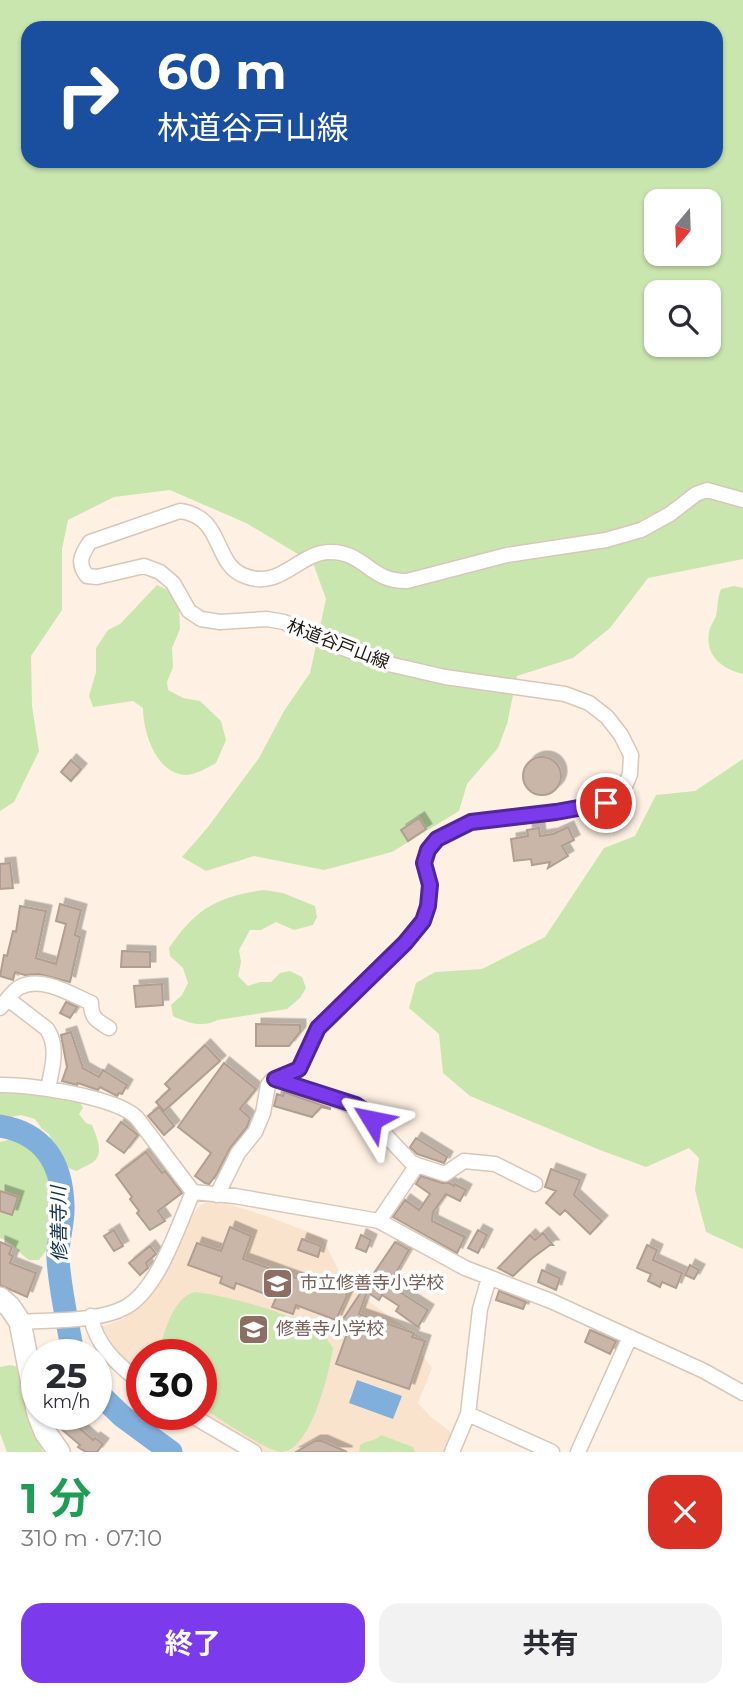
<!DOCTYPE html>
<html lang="ja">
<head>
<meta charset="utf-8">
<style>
  :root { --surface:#fff; --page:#f2f2f3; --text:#2b2b33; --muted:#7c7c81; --accent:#7c3aed }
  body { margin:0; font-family:Montserrat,"Noto Sans JP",sans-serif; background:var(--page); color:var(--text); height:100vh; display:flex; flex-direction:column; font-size:26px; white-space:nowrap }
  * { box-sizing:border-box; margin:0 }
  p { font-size:23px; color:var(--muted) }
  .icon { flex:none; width:38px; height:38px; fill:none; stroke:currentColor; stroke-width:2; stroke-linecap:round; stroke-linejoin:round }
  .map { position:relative; height:1452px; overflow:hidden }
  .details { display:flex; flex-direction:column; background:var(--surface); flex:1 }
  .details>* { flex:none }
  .guide { position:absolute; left:21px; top:21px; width:702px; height:147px; border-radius:21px; box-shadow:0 2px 5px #0004; background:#1a4fa0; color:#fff; overflow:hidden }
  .needle { width:46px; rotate:199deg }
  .fabs { position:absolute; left:644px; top:189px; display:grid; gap:14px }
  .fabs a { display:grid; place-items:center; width:77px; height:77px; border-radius:14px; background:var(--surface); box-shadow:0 2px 5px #0004; font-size:35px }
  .speed { position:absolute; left:21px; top:1339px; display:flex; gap:14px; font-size:35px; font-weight:700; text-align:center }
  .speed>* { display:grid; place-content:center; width:91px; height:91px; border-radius:50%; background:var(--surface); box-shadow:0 2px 5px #0004; line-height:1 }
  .speed small { font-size:18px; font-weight:400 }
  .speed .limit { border:10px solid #d22; background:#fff; color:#111 }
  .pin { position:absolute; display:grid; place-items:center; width:60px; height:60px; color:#fff; margin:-30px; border:4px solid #fff; border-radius:50%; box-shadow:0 2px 7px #0007 }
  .me { position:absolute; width:77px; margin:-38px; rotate:305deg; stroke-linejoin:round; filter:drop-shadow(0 0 5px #0008) }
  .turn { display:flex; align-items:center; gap:24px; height:147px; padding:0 21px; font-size:32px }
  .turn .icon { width:91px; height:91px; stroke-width:2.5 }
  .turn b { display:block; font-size:49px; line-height:60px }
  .round { display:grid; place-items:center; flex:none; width:74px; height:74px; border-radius:21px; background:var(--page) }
  .headline { display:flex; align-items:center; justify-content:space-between; height:119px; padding:0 21px }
  h1 { font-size:42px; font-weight:700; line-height:52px; color:#1e9e55 }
  .button { display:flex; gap:14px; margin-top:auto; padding:14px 21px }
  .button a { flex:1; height:80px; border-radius:21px; background:var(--accent); color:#fff; font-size:28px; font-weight:700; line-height:80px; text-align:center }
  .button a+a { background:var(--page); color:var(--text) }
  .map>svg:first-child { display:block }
  .built { fill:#fae3cd }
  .green { fill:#cae6af; fill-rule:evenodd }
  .water { fill:#81afdb }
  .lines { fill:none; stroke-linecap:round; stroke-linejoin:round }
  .river { stroke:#81afdb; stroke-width:23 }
  .building { fill:#c9b6a9; stroke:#b19e91; stroke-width:2; filter:url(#shadow) }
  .street-casing { stroke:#d8c7b8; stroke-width:17 }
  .primary-casing { stroke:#d8c7b8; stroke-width:24 }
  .street { stroke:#fff; stroke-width:14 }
  .primary { stroke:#fff; stroke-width:21 }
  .route-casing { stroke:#51269a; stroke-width:18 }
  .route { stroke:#7c3aed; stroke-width:12 }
  .labels { text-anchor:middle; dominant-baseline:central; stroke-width:7; stroke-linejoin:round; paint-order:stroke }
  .street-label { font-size:18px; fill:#201a14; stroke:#fff }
  .education-label { font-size:18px; fill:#785e54; stroke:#fff; text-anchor:start }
  .water-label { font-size:19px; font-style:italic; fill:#0e304e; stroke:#fff }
</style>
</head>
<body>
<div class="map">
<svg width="743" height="1452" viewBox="0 0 743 1452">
  <defs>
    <filter id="shadow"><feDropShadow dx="5.5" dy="-5.5" stdDeviation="0" flood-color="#0004"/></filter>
  </defs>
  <rect width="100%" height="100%" fill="#fef0e3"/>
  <path class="built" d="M 207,1202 L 231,1205 L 266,1216 L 322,1237 L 344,1281 L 353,1290 L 397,1322 L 427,1341 L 422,1355 L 432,1368 L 418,1403 L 431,1417 L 451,1432 L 446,1452 L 262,1452 L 199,1414 L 201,1414 L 201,1354 L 142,1354 L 142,1378 L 108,1349 L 101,1327 L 123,1319 L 136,1310 L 149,1297 L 169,1264 L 192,1216 L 199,1206 Z"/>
  <path class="green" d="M 0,0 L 743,0 L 743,559 L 648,578 L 610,628 L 573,658 L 517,676 L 507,724 L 498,748 L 467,784 L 459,811 L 392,852 L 324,870 L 254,856 L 206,871 L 182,857 L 208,827 L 259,758 L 284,711 L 310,673 L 326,599 L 313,563 L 246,523 L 170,490 L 114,497 L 68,520 L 62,549 L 62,610 L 31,656 L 32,706 L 39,751 L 14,802 L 0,811 ZM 28,28 L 716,28 L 716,161 L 28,161 ZM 656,201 L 709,201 L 709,254 L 656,254 ZM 656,292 L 709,292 L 709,345 L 656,345 Z
    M 157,585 L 172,592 L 179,605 L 180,629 L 172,648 L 173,667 L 167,682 L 168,690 L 183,698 L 200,701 L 221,721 L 226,740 L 216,763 C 207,768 195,775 185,775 C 156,773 143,732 143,708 L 133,701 L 93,707 L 89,696 L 96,672 L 96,648 L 108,630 L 120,624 Z
    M 734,586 L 743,588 L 743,674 C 722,669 705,656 709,632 C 710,626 714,621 716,616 C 718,606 717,599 721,589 Z
    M 743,759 L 743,1249 L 706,1232 L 695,1190 L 699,1158 L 689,1148 L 646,1167 L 600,1150 L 470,1096 L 443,1073 L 439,1034 L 409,1008 L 416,983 L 435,972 L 482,969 L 545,937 L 604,848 L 635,836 L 656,795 L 695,791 Z
    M 264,890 L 283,893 L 315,906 L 317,917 L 313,925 L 294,930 L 276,922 L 261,930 L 250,930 L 239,950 L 241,962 L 238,976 L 248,986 L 260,982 L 271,982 L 280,973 L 290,971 L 302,977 L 306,988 L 300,998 L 287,1009 L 218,1020 C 202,1028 188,1023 173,1016 L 171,1005 L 182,995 L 188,983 L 183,968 L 170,956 L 169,948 C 195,909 218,896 264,890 Z
    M 0,1089 L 79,1100 L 83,1108 L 79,1114 L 86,1123 L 92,1125 C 96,1136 105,1153 93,1162 C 88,1166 82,1167 77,1171 C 54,1164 57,1152 49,1134 L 42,1129 L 35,1119 L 21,1115 L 0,1119 Z
    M 16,1138 L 42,1157 L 54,1186 L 55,1220 L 49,1247 L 39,1260 L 29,1260 C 18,1252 13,1243 0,1238 L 0,1142 Z
    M 195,1292 C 229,1296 291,1313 319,1331 C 325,1335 329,1342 333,1348 C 330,1369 311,1452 281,1452 C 260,1448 221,1419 201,1407 L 201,1354 L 159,1354 C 163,1334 173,1297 195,1292 Z
    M 10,1365 L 18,1367 L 28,1419 L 43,1452 L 7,1452 L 0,1433 L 0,1367 Z
    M 381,1435 L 413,1447 L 415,1452 L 359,1452 L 360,1445 C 367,1440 374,1442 381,1435 Z"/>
  <path class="water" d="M 357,1380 L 402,1396 L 393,1419 L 349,1403 Z"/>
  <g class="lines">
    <path class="river" d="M 0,1126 C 43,1133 62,1162 63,1206 C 64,1223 57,1241 58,1259 C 60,1291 68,1323 73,1354
      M 96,1391 L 122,1416 L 171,1452"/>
  </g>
  <path class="building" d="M523 776a19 19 0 1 1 38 0a19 19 0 1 1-38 0Z
    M 71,760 L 81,769 L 71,781 L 61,772 Z
    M 419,818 L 426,829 L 408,841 L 401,830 Z
    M 568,827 L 574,840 L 562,846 L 568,856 L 548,868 L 550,862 L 532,865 L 531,859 L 514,861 L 511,839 L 528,836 L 527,830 L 539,828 L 540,836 L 553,834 Z
    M 10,863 L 13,888 L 0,889 L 0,864 Z
    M 60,904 L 81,910 L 75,935 L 80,937 L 70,982 L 39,974 L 25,975 L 15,972 L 13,980 L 0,976 L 4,955 L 7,956 L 13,931 L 16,932 L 20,906 L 46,911 L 36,958 L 56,964 L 66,924 L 56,921 Z
    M 122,951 L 150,952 L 150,967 L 121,967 Z
    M 162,984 L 163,1005 L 136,1007 L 134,986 Z
    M 66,1002 L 77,1007 L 70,1018 L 60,1013 Z
    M 256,1024 L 300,1025 L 300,1032 L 289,1046 L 256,1046 Z
    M 71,1032 L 83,1068 L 99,1077 L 103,1070 L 127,1085 L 122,1094 L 119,1093 L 117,1096 L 100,1087 L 98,1090 L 78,1083 L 77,1085 L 62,1081 L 67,1067 L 61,1035 Z
    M 205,1045 L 220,1061 L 164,1111 L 156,1102 L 170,1089 L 165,1084 Z
    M 224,1063 L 256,1089 L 240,1109 L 250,1118 L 247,1127 L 230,1148 L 216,1175 L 209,1184 L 205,1183 L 195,1176 L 211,1153 L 178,1127 Z
    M 284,1092 L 330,1108 L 330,1109 L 321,1107 L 312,1117 L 274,1106 L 277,1094 L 283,1096 Z
    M 159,1107 L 174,1126 L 164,1135 L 148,1116 Z
    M 121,1122 L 138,1135 L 124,1153 L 107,1141 Z
    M 416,1138 L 447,1157 L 444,1163 L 417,1154 L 410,1147 Z
    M 146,1152 L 162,1173 L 165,1171 L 182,1193 L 158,1211 L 165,1221 L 150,1230 L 137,1213 L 139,1211 L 130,1199 L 132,1197 L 116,1175 Z
    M 551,1169 L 580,1180 L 574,1195 L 602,1221 L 590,1234 L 565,1210 L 560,1215 L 546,1203 L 556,1191 L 545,1187 Z
    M 421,1176 L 442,1183 L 449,1183 L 454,1186 L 455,1184 L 466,1190 L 460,1201 L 446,1194 L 433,1212 L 432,1221 L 465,1237 L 457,1253 L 393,1217 L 405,1200 L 419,1210 L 430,1194 L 416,1184 Z
    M 0,1191 L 18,1197 L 12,1215 L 0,1211 Z
    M 230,1227 L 251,1236 L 243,1259 L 321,1287 L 322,1283 L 345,1291 L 347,1296 L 336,1320 L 296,1305 L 293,1314 L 272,1307 L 276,1298 L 236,1283 L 234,1289 L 220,1283 L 222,1277 L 188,1265 L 197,1243 L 221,1251 Z
    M 114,1230 L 123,1246 L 114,1251 L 104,1236 Z
    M 478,1230 L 487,1235 L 478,1253 L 468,1248 Z
    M 543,1233 L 553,1245 L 550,1245 L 531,1259 L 513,1276 L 498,1268 L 530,1235 L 535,1240 Z
    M 361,1235 L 371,1240 L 366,1252 L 356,1248 Z
    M 302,1239 L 321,1246 L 318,1257 L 298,1250 Z
    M 0,1242 L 12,1247 L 9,1254 L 13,1256 L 10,1263 L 36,1273 L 27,1297 L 0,1285 Z
    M 395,1242 L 409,1250 L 393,1278 L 404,1286 L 400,1292 L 428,1310 L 418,1327 L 396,1311 L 399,1306 L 382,1295 L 379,1300 L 367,1292 L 359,1314 L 414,1333 L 412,1337 L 425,1341 L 409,1389 L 336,1364 L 350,1325 L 341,1322 Z
    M 647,1245 L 657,1250 L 653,1260 L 682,1273 L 676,1288 L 662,1282 L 660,1287 L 648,1281 L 651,1274 L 637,1268 Z
    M 150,1246 L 156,1254 L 146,1263 L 148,1268 L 140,1275 L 129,1263 Z
    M 690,1265 L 699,1270 L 694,1279 L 685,1275 Z
    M 542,1270 L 560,1278 L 556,1290 L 538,1282 Z
    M 499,1291 L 526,1302 L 523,1309 L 496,1300 Z
    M 590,1330 L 616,1341 L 610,1354 L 585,1342 Z
    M 54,1414 L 64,1414 L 93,1440 L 95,1438 L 103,1444 L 97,1452 L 86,1452 L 78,1447 L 80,1445 L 59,1427 L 61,1425 Z
    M 315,1441 L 322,1441 L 347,1452 L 296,1452 Z"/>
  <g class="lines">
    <defs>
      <path id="street" d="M 8,999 L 47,1029 C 59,1047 52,1068 48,1089
        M 0,1008 C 6,1002 12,991 20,987 C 42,976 71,994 91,1003 C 91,1018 97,1021 109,1028
        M 275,1079 L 361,1109 L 411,1162 L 417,1165 L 379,1221
        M 0,1085 C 29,1084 117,1097 137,1118 L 193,1192 L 235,1196 L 379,1221 L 465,1268 L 551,1301 L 704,1371 L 743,1393
        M 417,1165 L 445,1174 L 464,1161 L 495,1164 L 535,1184
        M 217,1195 L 238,1153 L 255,1132 L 263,1113 L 268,1085 L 272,1080 L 299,1069 L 318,1028 L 405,943 L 423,921 L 428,906 L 430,885 L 424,863 L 428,851 L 437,839 L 471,822 L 556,812 L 615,800 L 623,791 L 630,774 L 631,755 L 621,735 L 607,717 L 589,703 L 565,694 L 445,677 L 393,665 L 331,644 L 284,622 L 267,619 L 220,622 L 201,619 L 189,611 L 173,583 L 160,572 L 144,566 L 97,577 L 87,576 C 77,563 81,555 90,542 L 180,511 C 225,517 212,564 245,576 C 281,590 298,553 329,552 C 365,551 369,582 407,581 L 507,555 L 606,540 L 641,530 L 670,514 L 696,494 L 707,490 L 743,500
        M 91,1316 C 95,1346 120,1366 142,1384
        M 20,1322 C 50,1320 99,1322 126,1307 C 159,1288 178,1226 193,1192
        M 189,1414 L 254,1452
        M 468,1414 L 552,1452
        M 452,1452 L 468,1414 L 480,1309 L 489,1278
        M 578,1452 L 630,1337"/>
      <path id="primary" d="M 0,1298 L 10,1307 L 20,1322 L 37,1410
        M 38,1414 L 45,1432 L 59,1452"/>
    </defs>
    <use href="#street" class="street-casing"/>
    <use href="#primary" class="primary-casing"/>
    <use href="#street" class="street"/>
    <use href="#primary" class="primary"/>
  </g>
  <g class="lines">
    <defs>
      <path id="route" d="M 372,1120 L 366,1112 L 356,1105 L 275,1079 L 299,1069 L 318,1028 L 405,943 L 423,921 L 428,906 L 430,885 L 424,863 L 428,850 L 437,839 L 471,822 L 556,812 L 606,803"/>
    </defs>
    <use href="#route" class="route-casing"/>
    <use href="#route" class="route"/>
  </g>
  <defs>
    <symbol id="school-square" viewBox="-11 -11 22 22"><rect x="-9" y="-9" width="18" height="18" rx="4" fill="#8d6e63" stroke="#fff"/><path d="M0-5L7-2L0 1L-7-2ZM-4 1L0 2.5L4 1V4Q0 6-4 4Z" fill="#fff"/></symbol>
  </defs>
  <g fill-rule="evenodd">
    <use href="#school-square" x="260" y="1266" width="35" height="35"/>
    <use href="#school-square" x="236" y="1312" width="35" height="35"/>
  </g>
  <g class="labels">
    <g class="street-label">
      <text transform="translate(338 644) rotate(21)">林道谷戸山線</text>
    </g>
    <g class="education-label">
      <text x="300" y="1283">市立修善寺小学校</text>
      <text x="276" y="1329">修善寺小学校</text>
    </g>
    <g class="water-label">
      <text transform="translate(59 1224) rotate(-91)">修善寺川</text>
    </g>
  </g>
</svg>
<div class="fabs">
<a><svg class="needle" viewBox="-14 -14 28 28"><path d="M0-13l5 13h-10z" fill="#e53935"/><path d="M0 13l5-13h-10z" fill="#7c7c81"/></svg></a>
<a><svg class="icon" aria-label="search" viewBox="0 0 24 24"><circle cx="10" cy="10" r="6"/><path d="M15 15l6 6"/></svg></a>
</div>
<div class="speed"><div>25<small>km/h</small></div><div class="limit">30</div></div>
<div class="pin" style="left:606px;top:803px;background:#d93025"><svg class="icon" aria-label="arrive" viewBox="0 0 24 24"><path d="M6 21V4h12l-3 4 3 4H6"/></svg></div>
<svg class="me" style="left:372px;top:1120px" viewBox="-20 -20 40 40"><path d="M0-17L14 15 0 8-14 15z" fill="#7c3aed" stroke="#fff" stroke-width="4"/></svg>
<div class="guide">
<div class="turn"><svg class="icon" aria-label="right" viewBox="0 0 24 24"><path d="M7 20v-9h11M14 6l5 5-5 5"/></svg><div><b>60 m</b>林道谷戸山線</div></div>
</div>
</div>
<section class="details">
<div class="headline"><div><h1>1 分</h1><p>310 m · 07:10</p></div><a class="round" style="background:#d93025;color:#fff"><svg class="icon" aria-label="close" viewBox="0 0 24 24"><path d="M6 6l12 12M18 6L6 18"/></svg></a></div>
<div class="button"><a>終了</a><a>共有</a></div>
</section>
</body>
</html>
